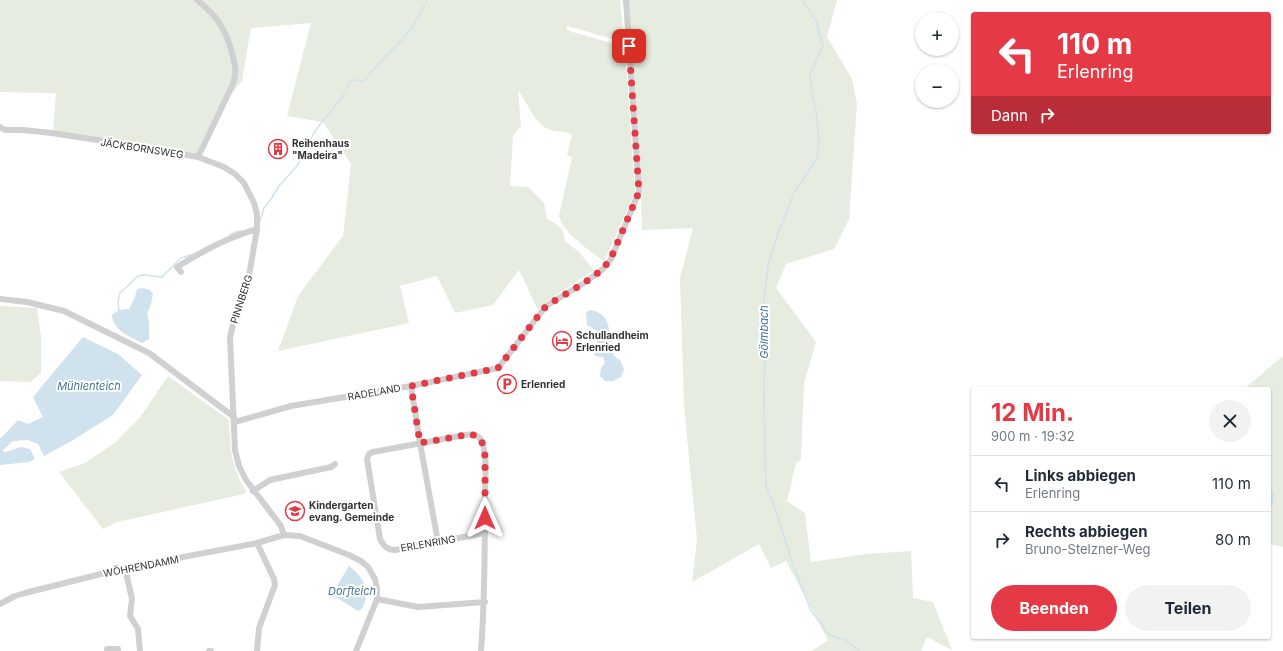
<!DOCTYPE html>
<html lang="de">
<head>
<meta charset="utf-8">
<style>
  :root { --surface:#fff; --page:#f2f2f3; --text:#1f2937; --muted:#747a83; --line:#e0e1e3; --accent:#e63946 }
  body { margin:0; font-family:Inter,sans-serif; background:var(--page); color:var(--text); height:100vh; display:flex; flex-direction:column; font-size:15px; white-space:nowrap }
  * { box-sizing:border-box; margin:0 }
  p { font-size:13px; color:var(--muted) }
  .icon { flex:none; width:22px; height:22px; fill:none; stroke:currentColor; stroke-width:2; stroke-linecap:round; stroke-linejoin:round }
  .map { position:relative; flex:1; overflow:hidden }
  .drawer { position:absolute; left:971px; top:387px; width:300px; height:252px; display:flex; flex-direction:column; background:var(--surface); border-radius:4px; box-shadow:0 1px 3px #0004 }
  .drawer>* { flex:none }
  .banner { position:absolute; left:971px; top:12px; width:300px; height:122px; border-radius:4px; box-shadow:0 1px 3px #0004; background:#e63946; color:#fff; overflow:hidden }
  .buttons { position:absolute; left:915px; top:12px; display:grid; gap:8px }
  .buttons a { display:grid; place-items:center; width:44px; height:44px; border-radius:50%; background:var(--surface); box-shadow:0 1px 3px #0004; font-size:20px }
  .pin { position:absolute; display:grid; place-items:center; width:34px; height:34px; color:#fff; margin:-17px; border-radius:8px; box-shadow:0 2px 6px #0006 }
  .me { position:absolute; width:44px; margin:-22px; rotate:0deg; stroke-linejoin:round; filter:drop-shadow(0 0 3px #0008) }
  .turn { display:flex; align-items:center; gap:14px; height:84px; padding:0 20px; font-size:18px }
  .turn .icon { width:52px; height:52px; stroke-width:2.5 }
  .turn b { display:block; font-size:28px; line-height:34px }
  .then { display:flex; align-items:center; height:38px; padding:0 20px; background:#0003; gap:8px; font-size:15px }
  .round { display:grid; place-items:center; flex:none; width:42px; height:42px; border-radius:21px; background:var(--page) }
  .head { display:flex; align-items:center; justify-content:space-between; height:68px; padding:0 20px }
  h1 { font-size:24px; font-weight:700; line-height:30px; color:var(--accent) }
  .cta { display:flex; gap:8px; margin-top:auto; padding:8px 20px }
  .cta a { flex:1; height:46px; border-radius:24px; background:var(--accent); color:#fff; font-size:16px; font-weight:700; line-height:46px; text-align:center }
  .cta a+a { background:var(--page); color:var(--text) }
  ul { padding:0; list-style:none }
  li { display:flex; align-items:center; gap:12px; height:56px; padding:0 20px; border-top:1px solid var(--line) }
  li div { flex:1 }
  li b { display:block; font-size:15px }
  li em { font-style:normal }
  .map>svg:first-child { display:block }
  .green { fill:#e6ecdf }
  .water { fill:#cfe2ee }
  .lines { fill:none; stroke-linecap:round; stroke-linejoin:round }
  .stream { stroke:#cfe2ee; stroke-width:1.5 }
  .minor { stroke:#d0d0d0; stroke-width:6 }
  .route { stroke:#e63946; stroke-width:7; stroke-dasharray:0 12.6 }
  .labels { text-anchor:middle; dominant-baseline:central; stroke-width:4; stroke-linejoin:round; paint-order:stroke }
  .poi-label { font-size:10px; font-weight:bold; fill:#333; stroke:#fff; text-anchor:start }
  .street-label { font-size:10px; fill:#333; stroke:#fff }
  .water-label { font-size:11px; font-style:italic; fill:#3f7597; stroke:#fff }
</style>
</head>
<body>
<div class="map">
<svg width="1283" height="651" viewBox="0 0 1283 651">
  <rect width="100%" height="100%" fill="#fff"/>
  <path class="green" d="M 0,0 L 620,0 L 624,42 L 567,26 L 566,28 L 569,31 L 625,47 L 635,193 L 604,261 C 590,251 563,233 559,216 L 572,157 L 567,155 L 572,135 C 565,130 556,133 548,129 C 535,124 526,100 518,90 L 521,126 L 513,136 L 510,186 L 528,187 L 544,203 L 547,219 C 558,225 564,227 565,241 L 579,252 L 594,270 L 543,304 L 538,310 L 519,270 L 493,305 L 455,313 L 437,276 L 400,286 L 409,323 L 278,351 L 298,296 L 343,236 L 351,164 L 323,122 L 287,116 L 311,23 L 251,28 L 242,81 L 219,107 L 196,154 L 88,137 L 53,130 L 56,93 L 0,92 Z
    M 628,0 L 837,0 L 827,37 L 852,79 L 857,104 L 849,219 L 834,249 L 786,264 L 776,288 L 816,342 L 804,383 L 801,459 L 796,463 L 787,501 L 805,513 L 811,562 L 867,554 L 911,551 L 913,598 L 933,602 L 952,650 L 927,637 L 921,651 L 812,651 L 828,640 L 786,561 L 771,568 L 759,544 L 692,582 L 697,540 L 684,405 L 680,278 L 693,228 L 642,230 L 640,170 Z
    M 0,306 L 37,308 L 41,336 L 41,373 L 30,382 L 0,381 Z
    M 1283,356 L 1283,547 L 1269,544 L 1269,389 L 1244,389 Z
    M 168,376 L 229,420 C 230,447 231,468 246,491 L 244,494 L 117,522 L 103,529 L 59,472 L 85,463 L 116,442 L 141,416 Z"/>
  <path class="water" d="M 143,288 L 150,290 L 153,294 L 151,304 L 147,314 L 149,322 L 149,339 L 142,343 C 131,337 113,331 112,315 L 119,310 L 129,309 L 135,297 L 137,289 Z
    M 590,310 C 622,315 600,351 620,360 L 624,369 L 621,377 L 613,381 L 605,381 L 600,376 L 601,368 L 605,363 L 603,357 L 595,356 C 592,348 596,343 600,337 L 599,332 L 587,325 L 586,312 Z
    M 83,337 L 118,354 L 142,375 L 113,415 L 73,440 L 44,456 L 38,444 L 28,440 L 13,441 L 2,451 L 6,452 L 21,447 L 30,449 L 35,459 L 29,462 L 0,465 L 0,439 L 18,420 L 28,424 L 43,417 L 33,397 Z
    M 1269,490 L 1274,494 L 1272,506 L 1269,509 Z
    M 349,566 C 364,577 371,591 362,609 L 358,611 L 334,596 L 334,591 Z"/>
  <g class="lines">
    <path class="stream" d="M 802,0 L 816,21 L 823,47 L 810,74 L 812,96 L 816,111 L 819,143 L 817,158 L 794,193 L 777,236 L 768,265 L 764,303 L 765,345 L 764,402 L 766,485 L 778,517 L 791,559 L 811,611 L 823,626 L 825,631 L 837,638 L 845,639 L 859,651
      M 260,221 L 264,208 L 271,199 L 279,186 L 297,166 L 315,131 L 343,96 L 351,80 L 364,81 C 378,62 396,48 410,30 C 417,21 422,10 427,0
      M 230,235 L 236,232 L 241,231
      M 119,310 L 118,302 L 120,293 L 138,276 L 144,275 L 162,277 L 181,258 L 191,255"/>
    <path class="minor" d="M 197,0 C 216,15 226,29 232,53 C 235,64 237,73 233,84 L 198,157
      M 0,127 L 5,130 L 23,130 L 52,133 L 142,147 L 198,157 L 224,167 L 235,174 L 244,183 L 254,203 L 257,214 L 257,229 L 249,276 L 235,315 L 230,338 L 235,450 L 239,466 L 246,480 L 281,526 L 284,535
      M 181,272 L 177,267 C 203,251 228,237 257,229
      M 0,299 L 27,302 L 64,311 L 149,353 L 234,417
      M 411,386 L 420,443 L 438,542
      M 235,422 L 291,406 L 411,386 L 498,368 L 546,306 L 584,283 L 603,269 L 611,259 L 639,192 L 626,0
      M 253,491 L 270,480 L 331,467 L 335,464
      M 125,568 L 132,599 L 130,616 L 138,629 L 140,651
      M 377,599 L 418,607 L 485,602
      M 0,604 L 15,596 L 25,593 L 125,568 L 257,543 L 284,535 L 300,536 L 349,555 L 361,561 L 368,567 L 375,579 L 377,589 L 377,599 L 356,651
      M 107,649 L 118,649 L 118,651
      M 209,651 L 211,651
      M 257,651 L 259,628 L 275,585 L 274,579 L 257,543
      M 481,651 C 485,599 485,547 485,495 C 485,480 488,454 481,440 C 478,434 471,434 465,435 L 373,452 L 369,454 L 367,459 L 380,539 C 384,546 387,550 395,550 L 485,533"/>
  </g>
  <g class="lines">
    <path class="route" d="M 485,518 L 485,457 L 484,447 L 480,438 L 471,434 L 420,443 L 411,386 L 498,368 L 546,306 L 584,283 L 603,269 L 611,258 L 639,192 L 629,46"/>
  </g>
  <defs>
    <symbol id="building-ring" viewBox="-11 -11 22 22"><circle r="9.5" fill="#fff" stroke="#e63946" stroke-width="1.5"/><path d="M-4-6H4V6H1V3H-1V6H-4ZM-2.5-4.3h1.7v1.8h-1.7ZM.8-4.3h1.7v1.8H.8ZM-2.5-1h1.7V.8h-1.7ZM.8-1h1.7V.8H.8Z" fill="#e63946"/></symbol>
    <symbol id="hotel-ring" viewBox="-11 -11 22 22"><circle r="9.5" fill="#fff" stroke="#e63946" stroke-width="1.5"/><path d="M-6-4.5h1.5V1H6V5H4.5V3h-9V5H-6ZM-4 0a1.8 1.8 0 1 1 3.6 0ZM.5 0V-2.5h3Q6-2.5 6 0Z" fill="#e63946"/></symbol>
    <symbol id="parking-ring" viewBox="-11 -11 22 22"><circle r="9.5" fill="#fff" stroke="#e63946" stroke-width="1.5"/><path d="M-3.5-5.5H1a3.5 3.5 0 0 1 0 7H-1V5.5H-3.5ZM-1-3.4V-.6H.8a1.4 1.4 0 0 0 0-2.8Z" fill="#e63946"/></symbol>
    <symbol id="school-ring" viewBox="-11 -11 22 22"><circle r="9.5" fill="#fff" stroke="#e63946" stroke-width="1.5"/><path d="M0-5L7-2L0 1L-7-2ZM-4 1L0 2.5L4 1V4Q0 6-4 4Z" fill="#e63946"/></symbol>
  </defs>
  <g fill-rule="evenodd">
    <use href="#building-ring" x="267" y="138" width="22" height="22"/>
    <use href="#hotel-ring" x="551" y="330" width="22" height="22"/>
    <use href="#parking-ring" x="496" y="373" width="22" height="22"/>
    <use href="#school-ring" x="284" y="500" width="22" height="22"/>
  </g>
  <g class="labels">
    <g class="poi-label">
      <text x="292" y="143">Reihenhaus<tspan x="292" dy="12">"Madeira"</tspan></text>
      <text x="576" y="335">Schullandheim<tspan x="576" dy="12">Erlenried</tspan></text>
      <text x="521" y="384">Erlenried</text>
      <text x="309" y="505">Kindergarten<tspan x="309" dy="12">evang. Gemeinde</tspan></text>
    </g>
    <g class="street-label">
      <text transform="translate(142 148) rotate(9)">JÄCKBORNSWEG</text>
      <text transform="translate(241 299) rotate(-72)">PINNBERG</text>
      <text transform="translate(374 392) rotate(-10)">RADELAND</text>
      <text transform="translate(428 543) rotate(-10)">ERLENRING</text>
      <text transform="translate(141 566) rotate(-11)">WÖHRENDAMM</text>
    </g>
    <g class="water-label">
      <text transform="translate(764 332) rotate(-90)">Gölmbach</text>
      <text x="89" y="386">Mühlenteich</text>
      <text x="352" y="591">Dorfteich</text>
    </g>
  </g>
</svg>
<div class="buttons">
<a>+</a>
<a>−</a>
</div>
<div class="pin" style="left:629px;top:46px;background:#d93025"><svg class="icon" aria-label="arrive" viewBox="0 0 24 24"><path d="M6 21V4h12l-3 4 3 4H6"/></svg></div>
<svg class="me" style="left:485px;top:518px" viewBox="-20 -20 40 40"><path d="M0-17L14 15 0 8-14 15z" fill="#e63946" stroke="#fff" stroke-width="4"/></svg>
<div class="banner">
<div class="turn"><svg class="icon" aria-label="left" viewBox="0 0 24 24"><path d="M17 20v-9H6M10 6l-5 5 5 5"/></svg><div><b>110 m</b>Erlenring</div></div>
<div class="then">Dann<svg class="icon" aria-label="right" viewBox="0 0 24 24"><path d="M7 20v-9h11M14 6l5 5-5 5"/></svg></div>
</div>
<section class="drawer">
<div class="head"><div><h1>12 Min.</h1><p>900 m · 19:32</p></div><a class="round"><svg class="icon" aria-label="close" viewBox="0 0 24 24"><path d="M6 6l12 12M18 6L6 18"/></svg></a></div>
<ul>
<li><svg class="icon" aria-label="left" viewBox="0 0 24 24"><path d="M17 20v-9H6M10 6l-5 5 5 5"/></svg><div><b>Links abbiegen</b><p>Erlenring</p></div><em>110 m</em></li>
<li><svg class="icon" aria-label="right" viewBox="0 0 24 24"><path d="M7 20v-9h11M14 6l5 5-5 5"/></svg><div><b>Rechts abbiegen</b><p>Bruno-Stelzner-Weg</p></div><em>80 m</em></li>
</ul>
<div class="cta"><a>Beenden</a><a>Teilen</a></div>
</section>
</div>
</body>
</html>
